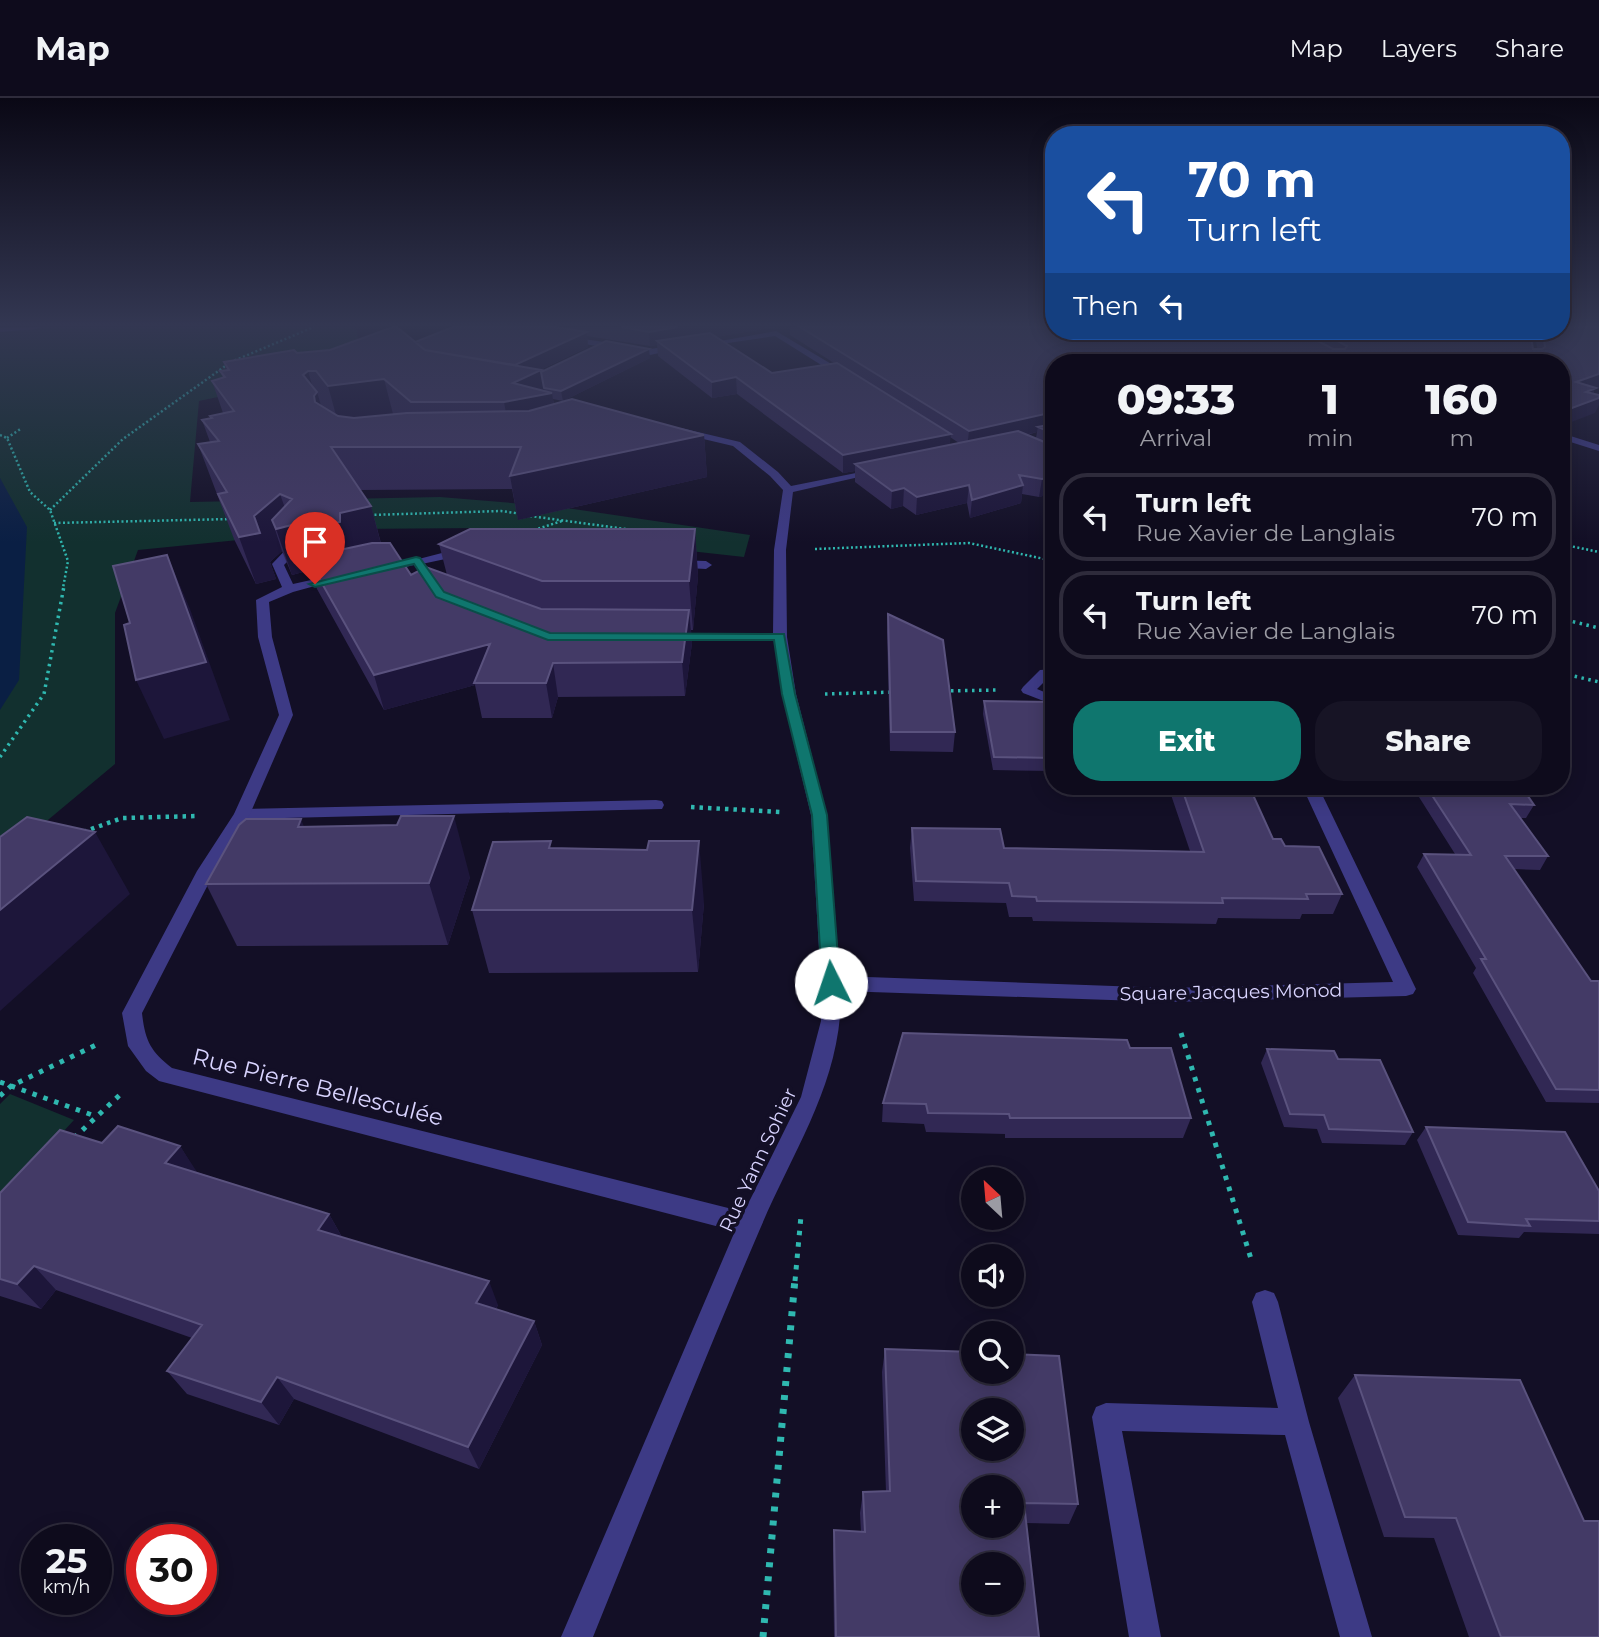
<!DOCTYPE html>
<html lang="en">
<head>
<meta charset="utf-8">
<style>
  :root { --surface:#0e0b1c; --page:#171425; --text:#f1f3f6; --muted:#9b9ba3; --line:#2e2b3b; --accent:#0f766e }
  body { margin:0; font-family:Montserrat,sans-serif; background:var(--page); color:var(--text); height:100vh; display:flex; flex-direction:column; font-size:26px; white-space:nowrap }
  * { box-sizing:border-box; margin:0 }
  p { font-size:23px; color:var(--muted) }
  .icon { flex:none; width:38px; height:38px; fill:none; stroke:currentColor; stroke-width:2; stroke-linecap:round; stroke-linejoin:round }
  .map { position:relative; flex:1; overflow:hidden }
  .drawer { position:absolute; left:1045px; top:256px; width:525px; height:441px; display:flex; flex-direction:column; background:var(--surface); border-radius:28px; box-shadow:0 4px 18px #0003,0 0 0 2px var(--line) }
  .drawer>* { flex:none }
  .banner { position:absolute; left:1045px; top:28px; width:525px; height:214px; border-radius:28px; box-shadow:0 4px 18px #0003,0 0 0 2px var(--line); background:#1a4fa0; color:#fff; overflow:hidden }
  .needle { width:46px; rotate:334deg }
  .buttons { position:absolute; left:961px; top:1069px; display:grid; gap:14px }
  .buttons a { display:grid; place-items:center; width:63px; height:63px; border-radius:50%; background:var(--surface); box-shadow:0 4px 18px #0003,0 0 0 2px var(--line); font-size:35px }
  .speed { position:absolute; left:21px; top:1426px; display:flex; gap:14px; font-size:35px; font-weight:700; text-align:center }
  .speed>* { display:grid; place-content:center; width:91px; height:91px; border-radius:50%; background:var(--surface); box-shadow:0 4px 18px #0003,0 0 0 2px var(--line); line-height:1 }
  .speed small { font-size:18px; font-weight:400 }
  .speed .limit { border:10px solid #d22; background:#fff; color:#111 }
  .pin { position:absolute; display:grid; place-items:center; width:60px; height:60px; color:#fff; margin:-72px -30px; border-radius:50% 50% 50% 0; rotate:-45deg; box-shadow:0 0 7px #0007 }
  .pin .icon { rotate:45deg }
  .me { position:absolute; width:77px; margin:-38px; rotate:356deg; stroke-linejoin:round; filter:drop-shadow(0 0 5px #0008) }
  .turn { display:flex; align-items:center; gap:24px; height:147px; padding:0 28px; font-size:32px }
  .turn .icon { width:91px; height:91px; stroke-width:2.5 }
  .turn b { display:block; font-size:49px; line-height:60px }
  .then { display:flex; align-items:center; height:66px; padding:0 28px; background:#0003; gap:14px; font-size:26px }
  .eta { display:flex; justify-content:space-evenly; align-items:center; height:119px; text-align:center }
  .eta b { font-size:42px; font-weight:800; line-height:49px }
  .button { display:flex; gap:14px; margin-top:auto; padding:14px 28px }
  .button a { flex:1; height:80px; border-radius:28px; background:var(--accent); color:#fff; font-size:28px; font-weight:800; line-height:80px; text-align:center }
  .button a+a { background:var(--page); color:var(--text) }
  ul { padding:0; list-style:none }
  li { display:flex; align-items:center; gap:21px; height:88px; margin:0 14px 10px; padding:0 14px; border:4px solid var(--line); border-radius:28px }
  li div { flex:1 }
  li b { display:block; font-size:26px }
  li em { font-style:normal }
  header { display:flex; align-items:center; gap:42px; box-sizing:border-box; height:98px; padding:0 35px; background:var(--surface); border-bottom:2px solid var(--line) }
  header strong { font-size:33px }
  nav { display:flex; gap:38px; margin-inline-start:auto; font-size:24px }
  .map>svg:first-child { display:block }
  .green { fill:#12302f }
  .water { fill:#0a1f44 }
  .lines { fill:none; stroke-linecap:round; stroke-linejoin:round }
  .path-far4 { stroke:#2fb8b0; stroke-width:2.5; stroke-dasharray:2 2.5; stroke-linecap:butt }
  .path-far3 { stroke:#2fb8b0; stroke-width:3.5; stroke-dasharray:2.5 4.5; stroke-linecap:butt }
  .path-far2 { stroke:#2fb8b0; stroke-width:4.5; stroke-dasharray:3.5 5; stroke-linecap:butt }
  .path-far1 { stroke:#2fb8b0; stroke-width:5; stroke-dasharray:4.5 7; stroke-linecap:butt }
  .path { stroke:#2fb8b0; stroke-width:7; stroke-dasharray:5 9; stroke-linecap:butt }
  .service { fill:#3d3a85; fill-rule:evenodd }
  .minor { fill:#3d3a85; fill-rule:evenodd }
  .tertiary { fill:#3d3a85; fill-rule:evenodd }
  .wall { fill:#312854; fill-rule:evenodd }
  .shaded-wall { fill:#1d163a }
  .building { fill:#433a66; stroke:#5a527e; stroke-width:2; fill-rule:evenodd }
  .route { fill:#0f766e; stroke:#0a4d48; stroke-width:2 }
  .labels { text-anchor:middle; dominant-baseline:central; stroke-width:7; stroke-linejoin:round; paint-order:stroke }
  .street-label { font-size:19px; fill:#d9d4ff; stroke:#130f26 }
  .near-street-label { font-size:23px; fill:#d9d4ff; stroke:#130f26 }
</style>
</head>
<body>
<header>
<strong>Map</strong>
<nav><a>Map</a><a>Layers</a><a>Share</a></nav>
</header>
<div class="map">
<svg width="1599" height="1539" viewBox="0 0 1599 1539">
  <rect width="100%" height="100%" fill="#130f26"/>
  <path class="green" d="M 0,229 L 352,229 L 357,232 L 361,269 L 199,303 L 190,404 L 440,399 L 560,409 L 750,437 L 744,459 L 481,430 L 348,431 L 138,452 L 115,515 L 115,666 L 0,762 Z
    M 10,996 L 74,1022 L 0,1102 L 0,1006 Z"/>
  <path class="water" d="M 0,380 L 27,429 L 19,582 L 0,612 Z"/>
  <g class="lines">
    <path class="path-far4" d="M 0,337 L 7,340 L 30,394 L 50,412 L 68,463 L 63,490
      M 7,340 L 22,330
      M 50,412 L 123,341 L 231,264 L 314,229
      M 370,417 L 501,413 L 522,416
      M 530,418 L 633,432
      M 54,425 L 232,421
      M 534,432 L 562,423
      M 1561,436 L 1570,448 L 1599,454
      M 815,451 L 969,445 L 1054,463
      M 1568,490 L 1570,448"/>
    <path class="path-far3" d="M 1561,521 L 1566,522 L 1568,488
      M 1566,522 L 1599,530
      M 1561,575 L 1599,584
      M 944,593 L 999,592
      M 825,596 L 894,594
      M 0,659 L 44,596 L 64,488"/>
    <path class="path-far2" d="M 691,709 L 780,714
      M 83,734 L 122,720 L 198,718"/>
    <path class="path-far1" d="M 1181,935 L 1252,1164
      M 0,984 L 95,1018
      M 0,998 L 11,988 L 98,946
      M 74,1040 L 124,993
      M 795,1183 L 801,1118"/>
    <path class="path" d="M 763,1539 L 795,1181"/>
    <path class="service" d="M 465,449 L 469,450 L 469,456 L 417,467 L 411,463 Z
      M 673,462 L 706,463 L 712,467 L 706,471 L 669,469 L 667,466 Z
      M 656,702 L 662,703 L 664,707 L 662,711 L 242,721 L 234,716 L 242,711 Z"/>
    <path class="minor" d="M 776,233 L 848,276 L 849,278 L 842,280 L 775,238 L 721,246 L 728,252 L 724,255 L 709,245 Z
      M 564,238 L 650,251 L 678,247 L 682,250 L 650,257 L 561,242 Z
      M 681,330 L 740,344 L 778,374 L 791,388 L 876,371 L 881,374 L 793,394 L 786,452 L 787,539 L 796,596 L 827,717 L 840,878 L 1169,890 L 1393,884 L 1302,688 L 1318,688 L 1416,891 L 1413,896 L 1406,898 L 1169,904 L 841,893 C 842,984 794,1050 760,1131 C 702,1266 648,1403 593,1539 L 561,1539 L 735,1133 L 159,983 L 146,973 L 128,948 L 122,915 L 197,773 L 234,716 L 279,617 L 258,539 L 256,502 L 282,489 L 272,466 L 294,443 L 302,443 L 302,449 L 284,467 L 293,486 L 338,476 L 344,480 L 293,494 L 269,504 L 272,539 L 293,617 L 250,716 L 215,773 L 142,915 C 145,942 150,953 172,970 L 744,1114 L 801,999 L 821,923 L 821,885 L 811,717 L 782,596 L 774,543 L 668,543 L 661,539 L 668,535 L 773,535 L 774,452 L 783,392 L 770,378 L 733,348 L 678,335 L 676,333 Z
      M 1561,335 L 1599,347 L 1599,353 L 1561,341 Z
      M 417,459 L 421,460 L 441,489 L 439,492 L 431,492 L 414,467 L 383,474 L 377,470 Z
      M 1054,571 L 1054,579 L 1049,579 L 1037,591 L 1054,598 L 1054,607 L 1023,595 L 1021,592 L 1023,589 L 1040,572 Z
      M 1265,1192 L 1274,1195 L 1278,1204 L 1309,1324 L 1372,1539 L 1340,1539 L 1285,1337 L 1122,1333 L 1161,1539 L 1129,1539 L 1092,1319 L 1096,1309 L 1106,1305 L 1278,1310 L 1252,1204 L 1256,1195 Z"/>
    <path class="tertiary" d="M 40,229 L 36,231 L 0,234 L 0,230 Z"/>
  </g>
  <path class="wall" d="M 453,229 L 776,229 L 715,239 L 772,275 L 834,265 L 790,237 L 790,229 L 1054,229 L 1054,233 L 1530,233 L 1533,251 L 1537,251 L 1535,233 L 1561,233 L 1595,290 L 1593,296 L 1595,315 L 1054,264 L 1054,395 L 1039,399 L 1022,396 L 1021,405 L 970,420 L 967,405 L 916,417 L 903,408 L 891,411 L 855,384 L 855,373 L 843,375 L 737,296 L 712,300 L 658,258 L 657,247 L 650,248 L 587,238 L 588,249 L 540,272 L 541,274 L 650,260 L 563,303 L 553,301 L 554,306 L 704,337 L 707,379 L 518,422 L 512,391 L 360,392 L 371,408 L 381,445 L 411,477 L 447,477 L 439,446 L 695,431 L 698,478 L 693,532 L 691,532 L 692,545 L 685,598 L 558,599 L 552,620 L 482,620 L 475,587 L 384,612 L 317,491 L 313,479 L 310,480 L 307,473 L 292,477 L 282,453 L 270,464 L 276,481 L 256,486 L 234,441 L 198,346 L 210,344 L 202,322 L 211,320 L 210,318 L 223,315 L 212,283 L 223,280 L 220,273 L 226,272 L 224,264 L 297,255 L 415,244 ZM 1037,334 L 1036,340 L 1027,337 ZM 950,339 L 959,345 L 950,347 Z
    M 888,516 L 955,634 L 953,654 L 890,653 L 887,534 Z
    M 984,603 L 1054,604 L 1054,673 L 993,672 L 983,616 Z
    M 1168,688 L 1249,688 L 1273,741 L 1285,748 L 1342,796 L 1333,816 L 1302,816 L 1300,821 L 1218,820 L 1216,826 L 1033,823 L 1032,819 L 1009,819 L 1006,805 L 914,803 L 910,750 L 912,730 L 1004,750 L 1190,753 Z
    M 1412,688 L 1521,688 L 1534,707 L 1526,720 L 1520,720 L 1548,758 L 1540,772 L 1514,771 L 1591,883 L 1599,883 L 1599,1005 L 1546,1004 L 1473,875 L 1476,870 L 1417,769 L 1424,756 L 1455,756 Z
    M 304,729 L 470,779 L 448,847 L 237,848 L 206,786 Z
    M 552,750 L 704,805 L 698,874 L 489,875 L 472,812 Z
    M 1130,950 L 1191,1020 L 1183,1040 L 1005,1040 L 1005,1036 L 926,1034 L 924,1026 L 882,1024 L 883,1005 Z
    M 1267,951 L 1338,961 L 1413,1034 L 1405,1047 L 1322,1045 L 1317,1031 L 1284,1029 L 1261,965 Z
    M 1426,1029 L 1599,1093 L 1599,1136 L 1524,1134 L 1519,1140 L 1458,1137 L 1417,1042 Z
    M 102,1045 L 180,1048 L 196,1074 L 329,1116 L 342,1139 L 498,1207 L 496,1211 L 534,1223 L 542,1247 L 479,1371 L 294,1301 L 279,1327 L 187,1296 L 167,1273 L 192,1240 L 56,1192 L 41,1211 L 0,1198 L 0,1095 Z
    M 885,1251 L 1078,1406 L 1069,1426 L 1026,1425 L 1039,1539 L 834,1539 L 833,1452 L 834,1432 L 861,1434 L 860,1415 L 863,1394 L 886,1394 L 882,1274 Z
    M 1355,1277 L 1584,1423 L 1599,1539 L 1469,1539 L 1434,1440 L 1384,1439 L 1338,1300 Z"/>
  <path class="shaded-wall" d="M 678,229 L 776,229 L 662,247 L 657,243 L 657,247 L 650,248 L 649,234 Z
    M 587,234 L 588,249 L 521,281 L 541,272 L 545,297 L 552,295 L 558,335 L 511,344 L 499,275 Z
    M 649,251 L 650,260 L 563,303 L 561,293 Z
    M 308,273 L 315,297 L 317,294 L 329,334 L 303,277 Z
    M 1599,276 L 1599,289 L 1595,290 L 1589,304 L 1599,300 L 1599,307 L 1595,315 L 1561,328 L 1561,314 L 1576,284 Z
    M 736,279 L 737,296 L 712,300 L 712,284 Z
    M 384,281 L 394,320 L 339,328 L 328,288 Z
    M 1054,314 L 1053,330 L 1038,329 L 1037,334 L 967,350 L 969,333 Z
    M 951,336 L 949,354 L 855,366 L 855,373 L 843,375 L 843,357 Z
    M 704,337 L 707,379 L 518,422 L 510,378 Z
    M 1054,378 L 1054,395 L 1039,399 L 1042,381 Z
    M 969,387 L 967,405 L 916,417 L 917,399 Z
    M 1023,387 L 1021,405 L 970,420 L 972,402 Z
    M 904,390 L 903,408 L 891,411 L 892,393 Z
    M 280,396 L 307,473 L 292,477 L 276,431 L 272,422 L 282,453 L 270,464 L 276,481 L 256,486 L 239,439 L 254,418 Z
    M 371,408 L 383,454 L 307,459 L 313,479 L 310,480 L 295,433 L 340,415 Z
    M 695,431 L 698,478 L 693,532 L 689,483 Z
    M 167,457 L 190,511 L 230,622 L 164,641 L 136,582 Z
    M 689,512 L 692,545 L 685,598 L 682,564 Z
    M 490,546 L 475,587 L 384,612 L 374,577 Z
    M 553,565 L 558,599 L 552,620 L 546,585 Z
    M 454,718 L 470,779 L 448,847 L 429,785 Z
    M 301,721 L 325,782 L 298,729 Z
    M 95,734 L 130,796 L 0,913 L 0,812 Z
    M 699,743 L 704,805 L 698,874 L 692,812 Z
    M 180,1048 L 197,1074 L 183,1090 L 165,1065 Z
    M 329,1116 L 343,1141 L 318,1132 Z
    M 34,1168 L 56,1192 L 41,1211 L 17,1186 Z
    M 489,1183 L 498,1207 L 486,1228 L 476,1205 Z
    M 534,1223 L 542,1247 L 479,1371 L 468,1349 Z
    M 277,1279 L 294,1301 L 279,1327 L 261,1304 Z"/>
  <path class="building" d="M 393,229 L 397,229 L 425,252 L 541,272 L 513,285 L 552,295 L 504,304 L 411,304 L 384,281 L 328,288 L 316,273 L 308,273 L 303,277 L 317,294 L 314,298 L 315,304 L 338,318 L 354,320 L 407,315 L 529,313 L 572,301 L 704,337 L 510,378 L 521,349 L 331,349 L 371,408 L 340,415 L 340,424 L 295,433 L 292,427 L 276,431 L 272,422 L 292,401 L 280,396 L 254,418 L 260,435 L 239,439 L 218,396 L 227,394 L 198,346 L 219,343 L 202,322 L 212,320 L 210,318 L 234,313 L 212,283 L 225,279 L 220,273 L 229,272 L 224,264 L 294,252 L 297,255 L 330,252 Z
    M 453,229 L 556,229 L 587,234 L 515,267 L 425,252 L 415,244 Z
    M 621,229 L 678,229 L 649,234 Z
    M 800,229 L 1054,229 L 1054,233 L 1299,233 L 1333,251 L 1345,251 L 1347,248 L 1319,233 L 1530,233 L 1533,251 L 1542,251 L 1545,249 L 1543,233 L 1561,233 L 1561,229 L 1599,229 L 1599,276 L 1576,284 L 1596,290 L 1586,294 L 1599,297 L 1599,300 L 1561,314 L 1561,264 L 1054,264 L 1054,314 L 969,333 Z
    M 710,235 L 772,275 L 837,265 L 951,336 L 843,357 L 736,279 L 712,284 L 657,243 Z
    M 606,243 L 649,251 L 561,293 L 544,290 L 541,274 Z
    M 1054,326 L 1054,336 L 1038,329 Z
    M 1018,333 L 1054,348 L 1054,378 L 1042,381 L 1019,377 L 1023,387 L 972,402 L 969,387 L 917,399 L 904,390 L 892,393 L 855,366 Z
    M 470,431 L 695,431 L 689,483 L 542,483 L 439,446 Z
    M 372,445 L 390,445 L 411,477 L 426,469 L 541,511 L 689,512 L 682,564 L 553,565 L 546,585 L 474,585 L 490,546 L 374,577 L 307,459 Z
    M 167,457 L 206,564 L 136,582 L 124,527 L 130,525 L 113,468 Z
    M 888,516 L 943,542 L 955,634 L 891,634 Z
    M 984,603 L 1054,604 L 1054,660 L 994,659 Z
    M 1181,688 L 1249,688 L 1273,741 L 1281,741 L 1285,748 L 1319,749 L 1342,796 L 1306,796 L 1308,801 L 1222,800 L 1223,805 L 1037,803 L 1036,799 L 1012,798 L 1009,785 L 916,783 L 912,730 L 1000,731 L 1004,750 L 1204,754 Z
    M 1426,688 L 1521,688 L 1534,707 L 1510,706 L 1548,758 L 1505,758 L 1591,883 L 1599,883 L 1599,992 L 1556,991 L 1481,861 L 1486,861 L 1424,756 L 1471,757 Z
    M 401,718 L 454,718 L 429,785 L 206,786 L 239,727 L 246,721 L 301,721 L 298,729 L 397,727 Z
    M 27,719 L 95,734 L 0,812 L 0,739 Z
    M 551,743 L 549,750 L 647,752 L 649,743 L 699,743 L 692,812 L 472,812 L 493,744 Z
    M 903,935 L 1127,942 L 1130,950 L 1171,950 L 1191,1020 L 1010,1020 L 1009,1016 L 928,1015 L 926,1006 L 883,1005 Z
    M 1267,951 L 1334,953 L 1338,961 L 1380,962 L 1413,1034 L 1329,1031 L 1324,1017 L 1290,1016 Z
    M 118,1028 L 180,1048 L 165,1065 L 329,1116 L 318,1132 L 489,1183 L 476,1205 L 534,1223 L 468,1349 L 277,1279 L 261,1304 L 167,1273 L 202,1227 L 34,1168 L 17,1186 L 0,1181 L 0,1095 L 60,1032 L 102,1045 Z
    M 1426,1029 L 1565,1034 L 1599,1093 L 1599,1123 L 1526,1121 L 1530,1128 L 1468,1124 Z
    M 885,1251 L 973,1254 L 973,1274 L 1012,1274 L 1012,1256 L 1059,1258 L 1078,1406 L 1024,1405 L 1039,1539 L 836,1539 L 834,1432 L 865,1434 L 863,1394 L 890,1393 ZM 973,1312 L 1012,1312 L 1012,1351 L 973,1351 ZM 973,1390 L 1012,1390 L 1012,1428 L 973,1428 ZM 973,1466 L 1012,1466 L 1012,1505 L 973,1505 Z
    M 1355,1277 L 1520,1282 L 1584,1423 L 1599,1423 L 1599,1539 L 1501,1539 L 1456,1420 L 1405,1419 Z"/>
  <linearGradient id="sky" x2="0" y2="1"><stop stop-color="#0a0815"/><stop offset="0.51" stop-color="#333752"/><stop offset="1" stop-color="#333752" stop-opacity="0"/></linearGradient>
  <rect width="1599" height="445" fill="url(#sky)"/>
  <path class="route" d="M 416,459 L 420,460 L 444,494 L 550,535 L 784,536 L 795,596 L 827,717 L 840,885 L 837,890 L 825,890 L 822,885 L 812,717 L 782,596 L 774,542 L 548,542 L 436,499 L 414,466 L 315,489 L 309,486 Z"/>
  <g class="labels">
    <g class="street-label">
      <text transform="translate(1231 894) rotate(-1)">Square Jacques Monod</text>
      <text transform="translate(758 1062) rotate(-65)">Rue Yann Sohier</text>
    </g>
    <g class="near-street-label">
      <text transform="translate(318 989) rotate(14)">Rue Pierre Bellesculée</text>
    </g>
  </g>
</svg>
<div class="buttons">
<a><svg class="needle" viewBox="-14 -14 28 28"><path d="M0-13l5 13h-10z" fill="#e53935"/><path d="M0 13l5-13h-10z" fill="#9b9ba3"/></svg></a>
<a><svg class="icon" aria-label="sound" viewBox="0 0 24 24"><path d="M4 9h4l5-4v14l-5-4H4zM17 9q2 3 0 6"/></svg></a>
<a><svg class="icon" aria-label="search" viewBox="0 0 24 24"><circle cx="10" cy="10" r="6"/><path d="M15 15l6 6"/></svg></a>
<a><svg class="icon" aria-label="layers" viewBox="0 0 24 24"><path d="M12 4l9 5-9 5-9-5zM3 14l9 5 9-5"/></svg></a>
<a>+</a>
<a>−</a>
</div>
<div class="speed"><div>25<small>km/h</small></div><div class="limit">30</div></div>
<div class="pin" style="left:315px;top:486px;background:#d93025"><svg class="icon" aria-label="arrive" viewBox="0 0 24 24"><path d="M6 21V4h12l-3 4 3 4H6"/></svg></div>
<svg class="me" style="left:831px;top:885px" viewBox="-20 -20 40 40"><circle r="19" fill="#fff"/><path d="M0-13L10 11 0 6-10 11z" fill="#0f766e"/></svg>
<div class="banner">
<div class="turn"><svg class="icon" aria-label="left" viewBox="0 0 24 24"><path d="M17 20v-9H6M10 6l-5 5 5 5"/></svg><div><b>70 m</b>Turn left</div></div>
<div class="then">Then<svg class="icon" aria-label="left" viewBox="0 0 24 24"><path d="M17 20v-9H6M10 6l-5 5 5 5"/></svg></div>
</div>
<section class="drawer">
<div class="eta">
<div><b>09:33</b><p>Arrival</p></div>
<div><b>1</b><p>min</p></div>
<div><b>160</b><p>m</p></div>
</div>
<ul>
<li><svg class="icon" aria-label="left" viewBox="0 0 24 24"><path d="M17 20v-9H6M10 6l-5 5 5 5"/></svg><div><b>Turn left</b><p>Rue Xavier de Langlais</p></div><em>70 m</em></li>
<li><svg class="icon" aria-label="left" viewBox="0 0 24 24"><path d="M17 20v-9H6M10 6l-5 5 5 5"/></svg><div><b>Turn left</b><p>Rue Xavier de Langlais</p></div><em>70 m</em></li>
</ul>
<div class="button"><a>Exit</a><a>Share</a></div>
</section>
</div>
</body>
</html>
